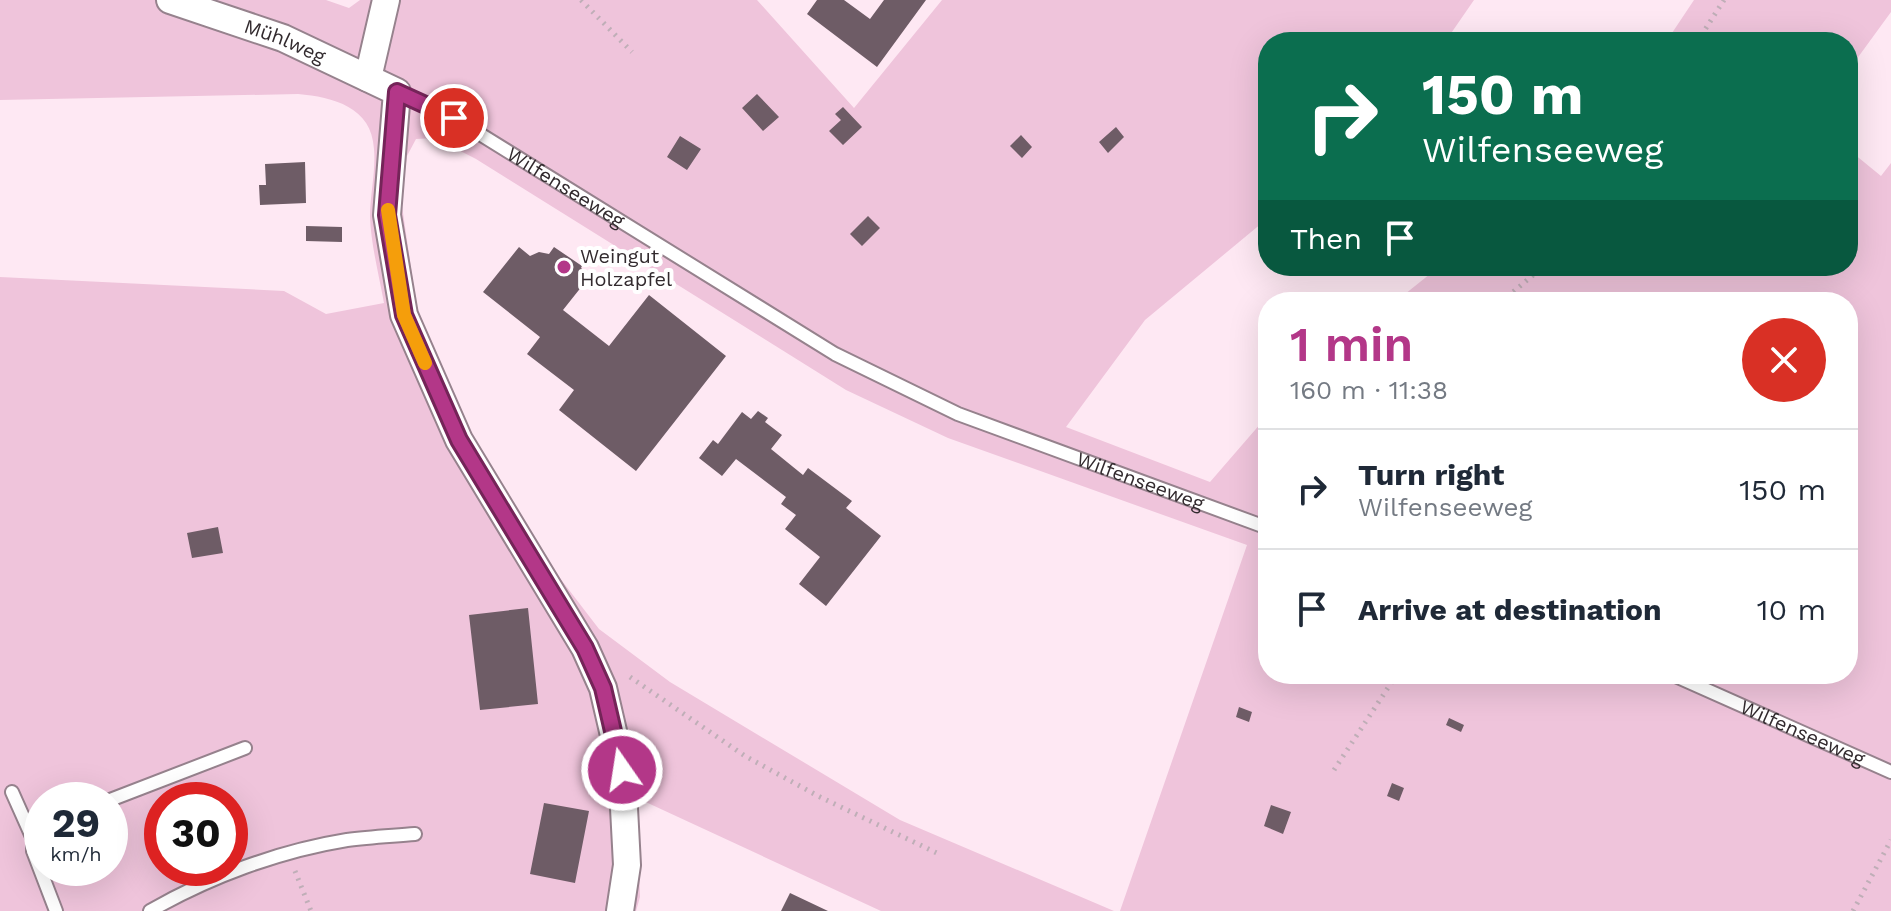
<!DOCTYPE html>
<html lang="en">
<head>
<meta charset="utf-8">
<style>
  :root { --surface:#fff; --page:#f2f2f3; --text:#1f2937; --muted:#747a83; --line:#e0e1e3; --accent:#b33788 }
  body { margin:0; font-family:"Work Sans",sans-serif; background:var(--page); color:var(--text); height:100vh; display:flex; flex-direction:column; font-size:30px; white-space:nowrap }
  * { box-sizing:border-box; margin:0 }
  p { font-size:26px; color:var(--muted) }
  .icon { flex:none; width:44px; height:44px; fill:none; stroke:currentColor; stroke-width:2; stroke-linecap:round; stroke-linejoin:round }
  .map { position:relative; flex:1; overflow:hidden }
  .sheet { position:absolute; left:1258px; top:292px; width:600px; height:392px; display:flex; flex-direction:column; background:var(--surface); border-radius:32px; box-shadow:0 8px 32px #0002 }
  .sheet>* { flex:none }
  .guide { position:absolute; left:1258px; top:32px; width:600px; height:244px; border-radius:32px; box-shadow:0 8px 32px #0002; background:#0b6e4f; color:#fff; overflow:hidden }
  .speed { position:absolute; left:24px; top:782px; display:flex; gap:16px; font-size:40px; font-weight:700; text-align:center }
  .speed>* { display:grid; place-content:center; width:104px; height:104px; border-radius:50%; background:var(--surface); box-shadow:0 8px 32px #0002; line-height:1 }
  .speed small { font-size:20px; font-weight:400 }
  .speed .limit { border:12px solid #d22; background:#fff; color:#111 }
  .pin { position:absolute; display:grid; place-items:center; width:68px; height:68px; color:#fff; margin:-34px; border:4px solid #fff; border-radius:50%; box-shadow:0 2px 8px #0007 }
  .me { position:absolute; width:88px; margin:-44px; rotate:347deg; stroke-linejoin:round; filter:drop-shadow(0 0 6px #0008) }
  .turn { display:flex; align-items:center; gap:28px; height:168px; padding:0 32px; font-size:36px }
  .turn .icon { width:104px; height:104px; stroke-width:2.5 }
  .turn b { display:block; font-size:56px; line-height:68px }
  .then { display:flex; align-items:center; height:76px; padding:0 32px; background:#0003; gap:16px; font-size:30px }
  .round { display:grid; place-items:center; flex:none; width:84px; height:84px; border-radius:42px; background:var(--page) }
  .overview { display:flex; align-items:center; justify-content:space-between; height:136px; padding:0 32px }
  h1 { font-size:48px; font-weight:600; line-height:60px; color:var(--accent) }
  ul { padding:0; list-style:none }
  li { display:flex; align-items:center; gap:24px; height:120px; padding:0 32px; border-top:2px solid var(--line) }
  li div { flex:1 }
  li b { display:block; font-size:30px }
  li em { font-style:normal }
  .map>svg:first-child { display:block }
  .green { fill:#efc4db; fill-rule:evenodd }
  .building { fill:#6e5c66 }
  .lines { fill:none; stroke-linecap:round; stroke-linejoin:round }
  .service-casing { stroke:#96828d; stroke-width:16 }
  .minor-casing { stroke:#96828d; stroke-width:30 }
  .path { stroke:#bfaeb7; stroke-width:5; stroke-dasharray:2 6; stroke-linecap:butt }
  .service { stroke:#fff; stroke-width:12 }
  .minor { stroke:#fff; stroke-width:26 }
  .route-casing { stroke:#742458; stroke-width:20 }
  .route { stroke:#b33788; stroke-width:14 }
  .slow { stroke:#f59e0b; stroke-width:14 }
  .poi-dot { fill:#b33788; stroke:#fff; stroke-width:3 }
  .labels { text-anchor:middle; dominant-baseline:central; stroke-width:8; stroke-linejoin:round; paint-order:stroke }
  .street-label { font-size:20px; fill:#322a2e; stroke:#fff }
  .poi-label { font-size:20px; fill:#322a2e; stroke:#fff; text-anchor:start }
</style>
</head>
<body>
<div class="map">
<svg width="1891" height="911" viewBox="0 0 1891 911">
  <rect width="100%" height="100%" fill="#fee8f3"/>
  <path class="green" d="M 0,0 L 326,0 L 349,8 L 360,0 L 757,0 L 854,108 L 942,0 L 1474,0 L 1445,42 L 1268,42 L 1268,218 L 1145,320 L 1066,427 L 1210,482 L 1268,415 L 1268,674 L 1848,674 L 1848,302 L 1395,302 L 1440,266 L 1848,266 L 1848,149 L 1881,176 L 1891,163 L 1891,911 L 1120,911 L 1247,545 L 948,438 L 846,390 L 476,159 L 435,138 L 416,139 L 407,156 L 401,199 L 418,316 L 468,434 L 556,573 L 599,629 L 670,682 L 900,820 L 1114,911 L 881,911 L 637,798 L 640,897 L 636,911 L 0,911 L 0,277 L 284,291 L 326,314 L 384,303 C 379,275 371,245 370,217 C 370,194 376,171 374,149 C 372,107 333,97 298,94 L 0,100 ZM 42,800 L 110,800 L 110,868 L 42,868 ZM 162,800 L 230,800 L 230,868 L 162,868 Z
    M 1694,0 L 1891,0 L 1891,12 L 1848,71 L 1848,42 L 1666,42 Z"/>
  <path class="building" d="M 817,0 L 844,0 L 870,19 L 884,0 L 926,0 L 877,67 L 807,14 Z
    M 757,94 L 779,117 L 763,131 L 742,108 Z
    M 843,107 L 862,127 L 843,145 L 829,131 L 841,120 L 835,114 Z
    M 1116,127 L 1124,137 L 1108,153 L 1099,142 Z
    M 1021,135 L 1032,147 L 1022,158 L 1010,146 Z
    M 680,136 L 701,149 L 687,170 L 667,157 Z
    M 305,162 L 306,203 L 260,205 L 259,185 L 266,185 L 265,164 Z
    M 868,216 L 880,228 L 862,246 L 850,234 Z
    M 306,226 L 342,227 L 342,242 L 306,241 Z
    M 519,247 L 530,256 L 539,252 L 549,254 L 554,247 L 582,266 L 581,268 L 590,276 L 563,310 L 609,346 L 649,295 L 726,356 L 636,471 L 559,410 L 574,390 L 527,354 L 540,337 L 483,292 Z
    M 758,411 L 768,418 L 765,422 L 782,435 L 771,449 L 803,475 L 808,468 L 852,501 L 846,508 L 881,536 L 826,606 L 799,584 L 820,557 L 785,529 L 796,515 L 781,504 L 786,497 L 736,459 L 722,476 L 699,458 L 713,440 L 718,444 L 742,412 L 751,419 Z
    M 218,527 L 223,553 L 192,558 L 187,533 Z
    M 528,608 L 538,704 L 480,710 L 469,615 Z
    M 1239,707 L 1252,712 L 1249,722 L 1236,717 Z
    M 1449,718 L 1464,725 L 1461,732 L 1446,725 Z
    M 1392,783 L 1404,788 L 1399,801 L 1387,796 Z
    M 544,803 L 589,811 L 575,883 L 530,874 Z
    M 1271,805 L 1291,812 L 1283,834 L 1264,826 Z
    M 790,893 L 828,911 L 781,911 Z"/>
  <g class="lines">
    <defs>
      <g id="service">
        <path id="s1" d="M 397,92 L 454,118 L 835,354 L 958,414 L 1268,528"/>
        <path id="s2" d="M 1671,674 L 1891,772"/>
        <path d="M 12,792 L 33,839 L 33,851 L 56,911"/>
        <path d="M 110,800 L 245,748"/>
        <path d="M 150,911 C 209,877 279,851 347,840 C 369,837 392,836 415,834"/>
      </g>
      <g id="minor">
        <path id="s3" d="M 170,0 L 283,38 L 397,92 L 387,215 L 404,315 L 459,440 L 585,648 L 603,688 L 622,770 L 627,865 L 620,911"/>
        <path d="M 368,78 L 386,0"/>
      </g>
    </defs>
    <use href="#service" class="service-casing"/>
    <use href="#minor" class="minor-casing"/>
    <path class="path" d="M 581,0 L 632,52
      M 1697,42 L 1724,0
      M 1501,302 L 1544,266
      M 630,677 L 745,756 L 818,796 L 941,855
      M 1334,770 L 1397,674
      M 295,871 L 311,911
      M 1853,911 L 1891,840"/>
    <use href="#service" class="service"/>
    <use href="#minor" class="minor"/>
  </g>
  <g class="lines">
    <defs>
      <path id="route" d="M 454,118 L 397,92 L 387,215 L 404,315 L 459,440 L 585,648 L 603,688 L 622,770"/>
    </defs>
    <use href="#route" class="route-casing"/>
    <use href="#route" class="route"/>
    <path class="slow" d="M 388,210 L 404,315 L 425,363"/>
  </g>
  <circle class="poi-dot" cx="564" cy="267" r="8"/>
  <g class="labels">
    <g class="street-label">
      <text stroke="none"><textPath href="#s3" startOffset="122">Mühlweg</textPath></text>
      <text stroke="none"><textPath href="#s1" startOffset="194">Wilfenseeweg</textPath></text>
      <text stroke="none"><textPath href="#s1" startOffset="842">Wilfenseeweg</textPath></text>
      <text stroke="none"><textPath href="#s2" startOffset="144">Wilfenseeweg</textPath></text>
    </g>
    <g class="poi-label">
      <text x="580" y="256">Weingut<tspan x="580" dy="23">Holzapfel</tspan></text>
    </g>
  </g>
</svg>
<div class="speed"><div>29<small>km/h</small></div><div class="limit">30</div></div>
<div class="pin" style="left:454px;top:118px;background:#d93025"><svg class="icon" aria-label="arrive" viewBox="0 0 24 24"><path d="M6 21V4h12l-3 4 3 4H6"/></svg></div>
<svg class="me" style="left:622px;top:770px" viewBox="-20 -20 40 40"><circle r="17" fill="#b33788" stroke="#fff" stroke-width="3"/><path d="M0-11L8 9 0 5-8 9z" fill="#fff"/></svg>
<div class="guide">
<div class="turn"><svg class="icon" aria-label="right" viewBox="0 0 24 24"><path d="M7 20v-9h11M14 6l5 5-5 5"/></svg><div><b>150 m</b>Wilfenseeweg</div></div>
<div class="then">Then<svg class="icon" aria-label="arrive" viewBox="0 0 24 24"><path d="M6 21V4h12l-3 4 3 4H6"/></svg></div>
</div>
<section class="sheet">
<div class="overview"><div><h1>1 min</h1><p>160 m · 11:38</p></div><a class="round" style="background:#d93025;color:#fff"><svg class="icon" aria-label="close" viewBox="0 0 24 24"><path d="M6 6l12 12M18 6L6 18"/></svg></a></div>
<ul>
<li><svg class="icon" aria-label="right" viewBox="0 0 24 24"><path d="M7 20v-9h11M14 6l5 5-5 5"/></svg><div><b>Turn right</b><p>Wilfenseeweg</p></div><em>150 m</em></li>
<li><svg class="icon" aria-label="arrive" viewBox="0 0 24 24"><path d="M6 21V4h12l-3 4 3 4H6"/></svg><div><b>Arrive at destination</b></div><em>10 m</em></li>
</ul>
</section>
</div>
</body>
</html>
